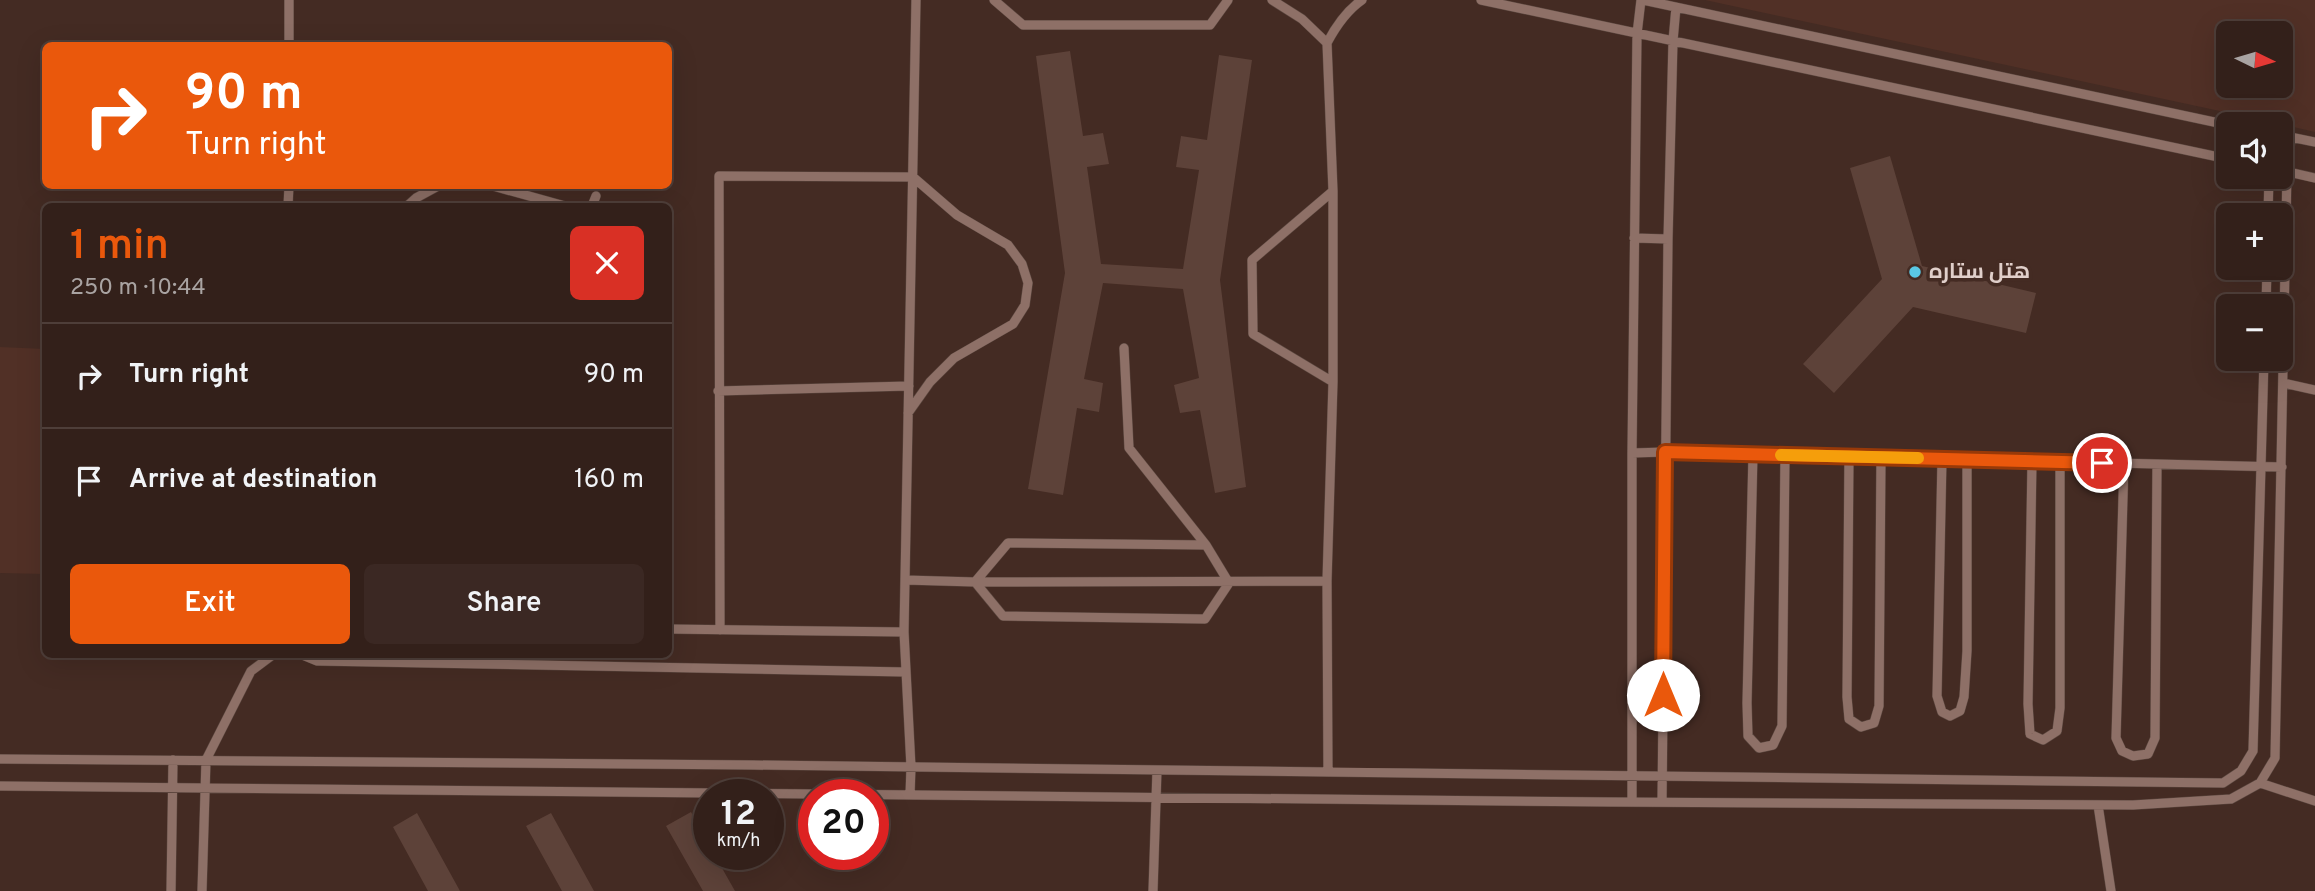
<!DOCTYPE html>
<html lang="en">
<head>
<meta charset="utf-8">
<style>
  :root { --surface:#33201a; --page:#3b2823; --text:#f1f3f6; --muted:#a9a3a2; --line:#4e3e39; --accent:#ea580c }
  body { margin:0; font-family:Overpass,Cairo,sans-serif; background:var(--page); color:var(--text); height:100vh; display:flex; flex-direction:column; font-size:26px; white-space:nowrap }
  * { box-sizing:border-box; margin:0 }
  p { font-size:23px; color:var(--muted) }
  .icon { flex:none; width:38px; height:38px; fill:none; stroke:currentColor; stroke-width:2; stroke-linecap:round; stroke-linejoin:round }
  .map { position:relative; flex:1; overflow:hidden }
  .details { position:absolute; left:42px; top:203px; width:630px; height:455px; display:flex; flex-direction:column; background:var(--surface); border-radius:10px; box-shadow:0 7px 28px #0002,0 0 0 2px var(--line) }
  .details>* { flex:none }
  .guide { position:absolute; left:42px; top:42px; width:630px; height:147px; border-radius:10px; box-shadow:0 7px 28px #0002,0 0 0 2px var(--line); background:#ea580c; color:#fff; overflow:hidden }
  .needle { width:46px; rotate:95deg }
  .controls { position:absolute; left:2216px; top:21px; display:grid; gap:14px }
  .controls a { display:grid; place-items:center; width:77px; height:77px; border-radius:10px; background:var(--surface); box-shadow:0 7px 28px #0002,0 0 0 2px var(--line); font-size:35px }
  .speed { position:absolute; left:693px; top:779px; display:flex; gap:14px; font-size:35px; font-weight:700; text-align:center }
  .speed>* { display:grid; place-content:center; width:91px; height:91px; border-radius:50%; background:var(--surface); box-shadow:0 7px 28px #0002,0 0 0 2px var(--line); line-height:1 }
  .speed small { font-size:18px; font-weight:400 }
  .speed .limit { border:10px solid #d22; background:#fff; color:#111 }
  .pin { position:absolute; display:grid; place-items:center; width:60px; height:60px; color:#fff; margin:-30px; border:4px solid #fff; border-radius:50%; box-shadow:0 2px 7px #0007 }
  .me { position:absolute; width:77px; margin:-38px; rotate:0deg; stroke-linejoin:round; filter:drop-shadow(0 0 5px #0008) }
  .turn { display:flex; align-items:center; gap:24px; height:147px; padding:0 28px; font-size:32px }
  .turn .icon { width:91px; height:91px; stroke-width:2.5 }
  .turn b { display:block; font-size:49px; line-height:60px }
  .round { display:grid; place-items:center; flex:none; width:74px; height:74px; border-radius:10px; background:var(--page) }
  .head { display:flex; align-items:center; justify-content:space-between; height:119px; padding:0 28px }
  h1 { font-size:42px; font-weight:600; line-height:52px; color:var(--accent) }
  .cta { display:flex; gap:14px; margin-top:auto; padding:14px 28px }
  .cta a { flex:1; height:80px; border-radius:10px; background:var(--accent); color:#fff; font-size:28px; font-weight:600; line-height:80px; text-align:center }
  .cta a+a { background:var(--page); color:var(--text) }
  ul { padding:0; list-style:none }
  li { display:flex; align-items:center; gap:21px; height:105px; padding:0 28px; border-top:2px solid var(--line) }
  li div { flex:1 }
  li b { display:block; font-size:26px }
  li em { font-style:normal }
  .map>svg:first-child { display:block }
  .built { fill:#513026; fill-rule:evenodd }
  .building { fill:#5d4239 }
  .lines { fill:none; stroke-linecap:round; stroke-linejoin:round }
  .lane-casing { stroke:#5c4840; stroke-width:10 }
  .lane { stroke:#8e7067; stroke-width:9 }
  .route-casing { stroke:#983908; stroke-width:18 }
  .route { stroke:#ea580c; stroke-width:12 }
  .slow { stroke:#f59e0b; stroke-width:12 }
  .poi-dot { fill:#5ac8e5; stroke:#442b23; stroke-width:2.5 }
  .labels { text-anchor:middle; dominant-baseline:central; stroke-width:7; stroke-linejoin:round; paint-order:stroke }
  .poi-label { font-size:21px; font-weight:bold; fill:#e0cfca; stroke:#442b23; text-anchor:start }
</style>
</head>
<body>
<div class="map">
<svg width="2315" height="891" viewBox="0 0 2315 891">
  <rect width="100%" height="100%" fill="#442b23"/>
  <path class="built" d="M 1705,0 L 2315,0 L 2315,132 L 2280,124 ZM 2228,33 L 2280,33 L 2280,86 L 2228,86 Z
    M 0,347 L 45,349 L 45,574 L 0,573 Z"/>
  <path class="building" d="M 1070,51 L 1083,136 L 1103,133 L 1109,164 L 1087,167 L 1101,264 L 1183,269 L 1199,170 L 1176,167 L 1181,136 L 1207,140 L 1219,55 L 1252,60 L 1220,280 L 1246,487 L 1215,493 L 1200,410 L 1180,413 L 1174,385 L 1199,378 L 1183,289 L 1103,283 L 1084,379 L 1103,383 L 1099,412 L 1077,408 L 1063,495 L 1028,489 L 1065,273 L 1036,56 Z
    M 1890,156 L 1922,266 L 2036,293 L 2026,333 L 1913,307 L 1834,393 L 1803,364 L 1882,279 L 1850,168 Z
    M 691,812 L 709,844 L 709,854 L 714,854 L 735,891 L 703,891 L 666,826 Z
    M 417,813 L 460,891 L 428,891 L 393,827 Z
    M 551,813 L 594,891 L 562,891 L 526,826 Z"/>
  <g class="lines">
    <defs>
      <path id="lane" d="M 994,0 L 1023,25 L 1210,25 L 1228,0
        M 1272,0 L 1302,19 L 1327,43
        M 1481,0 L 2228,159
        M 1643,0 L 2228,125
        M 289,46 L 289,0
        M 2280,135 L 2315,142
        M 2280,170 L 2315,178
        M 493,186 L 565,206
        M 1333,191 L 1252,260 L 1253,334 L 1333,382
        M 288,206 L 289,186
        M 407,206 L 416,198 L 438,186
        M 592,206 L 596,196
        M 2268,215 L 2269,177
        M 1634,238 L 1668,239
        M 2266,306 L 2267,268
        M 1124,348 L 1129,448 L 1206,545
        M 2283,383 L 2315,390
        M 718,391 L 909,386
        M 1632,453 L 1665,452 L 2282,467
        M 1753,454 L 1747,703 L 1748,736 L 1759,748 L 1773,745 L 1782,726 L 1785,455
        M 1849,456 L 1847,697 L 1849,719 L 1861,727 L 1874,723 L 1879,706 L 1881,457
        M 1942,459 L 1937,696 L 1942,712 L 1950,716 L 1960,711 L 1964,697 L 1967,651 L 1967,459
        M 2032,461 L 2028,704 L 2030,734 L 2043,740 L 2057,731 L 2060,708 L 2060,461
        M 2124,463 L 2116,738 L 2122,751 L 2133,756 L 2148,754 L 2155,738 L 2157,464
        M 1008,543 L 1206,545 L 1229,583 L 1205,619 L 1003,616 L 975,582 Z
        M 905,580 L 975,582 L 1327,581
        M 668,629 L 904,632
        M 720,630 L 719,176 L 913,177 L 957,215 L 1008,245 L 1022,264 L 1028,283 L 1025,305 L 1013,324 L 954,358 L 930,382 L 908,413
        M 300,654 L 317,661 L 905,672
        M 0,759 L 753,765 L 2223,783 L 2241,771 L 2253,751 L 2264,359
        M 1328,772 L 1327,581 L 1333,382 L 1333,191 L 1327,43 C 1336,26 1346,11 1362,0
        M 2260,783 L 2315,801
        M 0,786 L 1611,802 L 2133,805 L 2231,799 L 2260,783 L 2275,758 L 2287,172 L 2291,138
        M 910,795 L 911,767 L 904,632 L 916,0
        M 1632,802 L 1632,453 L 1637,34 L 1641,0
        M 1662,802 L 1668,239 L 1673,41 L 1676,7
        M 2098,805 L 2111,891
        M 171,891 L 173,760
        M 202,891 L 206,760 L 251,671 L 274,654
        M 1153,891 L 1157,770"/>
    </defs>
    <use href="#lane" class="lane-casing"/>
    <use href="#lane" class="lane"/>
  </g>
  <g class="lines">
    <defs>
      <path id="route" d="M 1663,695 L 1665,452 L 2102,463"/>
    </defs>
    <use href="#route" class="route-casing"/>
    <use href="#route" class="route"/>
    <path class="slow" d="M 1781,455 L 1918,458"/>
  </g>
  <circle class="poi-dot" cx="1915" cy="272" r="7"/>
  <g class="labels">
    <g class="poi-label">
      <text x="1929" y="272">هتل ستاره</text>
    </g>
  </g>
</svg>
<div class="controls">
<a><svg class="needle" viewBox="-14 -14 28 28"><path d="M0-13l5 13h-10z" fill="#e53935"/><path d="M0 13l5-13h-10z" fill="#a9a3a2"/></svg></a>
<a><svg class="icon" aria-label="sound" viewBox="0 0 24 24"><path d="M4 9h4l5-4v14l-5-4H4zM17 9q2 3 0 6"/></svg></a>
<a>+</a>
<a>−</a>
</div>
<div class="speed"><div>12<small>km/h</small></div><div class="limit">20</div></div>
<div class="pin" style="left:2102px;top:463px;background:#d93025"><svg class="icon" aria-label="arrive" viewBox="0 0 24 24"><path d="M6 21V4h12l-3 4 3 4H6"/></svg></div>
<svg class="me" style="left:1663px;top:695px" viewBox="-20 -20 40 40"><circle r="19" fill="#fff"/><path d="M0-13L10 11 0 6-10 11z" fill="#ea580c"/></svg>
<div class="guide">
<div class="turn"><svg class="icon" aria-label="right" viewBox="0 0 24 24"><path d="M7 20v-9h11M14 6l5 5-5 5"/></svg><div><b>90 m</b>Turn right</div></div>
</div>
<section class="details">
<div class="head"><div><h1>1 min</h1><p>250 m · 10:44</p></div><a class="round" style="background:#d93025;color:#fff"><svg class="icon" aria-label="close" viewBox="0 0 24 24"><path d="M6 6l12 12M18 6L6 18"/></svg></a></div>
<ul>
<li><svg class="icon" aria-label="right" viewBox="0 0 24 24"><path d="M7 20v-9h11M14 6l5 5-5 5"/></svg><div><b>Turn right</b></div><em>90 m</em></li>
<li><svg class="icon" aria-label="arrive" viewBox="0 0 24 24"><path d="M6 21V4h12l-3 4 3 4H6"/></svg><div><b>Arrive at destination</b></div><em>160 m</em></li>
</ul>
<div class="cta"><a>Exit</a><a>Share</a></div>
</section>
</div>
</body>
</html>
